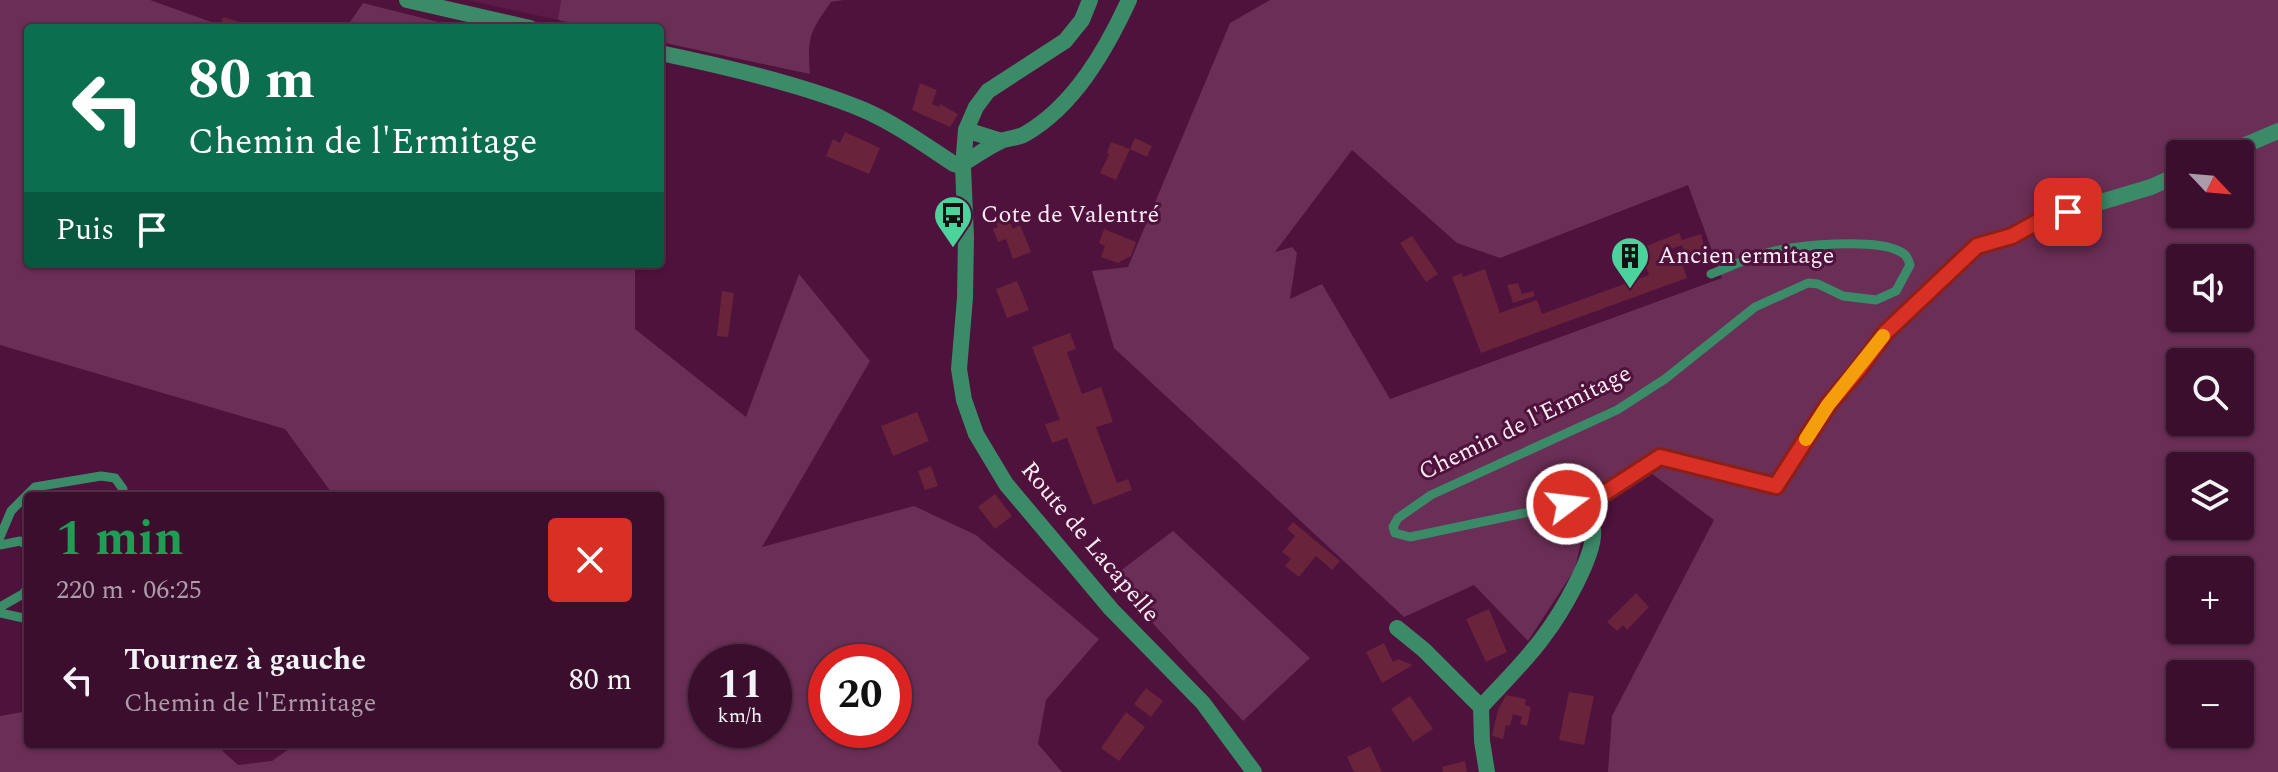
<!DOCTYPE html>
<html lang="fr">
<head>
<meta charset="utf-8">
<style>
  :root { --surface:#3b0e2d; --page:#421735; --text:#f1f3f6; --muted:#ac9caa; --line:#542e49 }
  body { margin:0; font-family:Spectral,serif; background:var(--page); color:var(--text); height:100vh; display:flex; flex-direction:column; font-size:30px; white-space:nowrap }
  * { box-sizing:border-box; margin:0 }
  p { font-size:26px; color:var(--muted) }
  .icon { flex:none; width:44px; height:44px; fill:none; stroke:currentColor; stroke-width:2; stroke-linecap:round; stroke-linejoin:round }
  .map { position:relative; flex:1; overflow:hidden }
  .details { position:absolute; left:24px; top:492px; width:640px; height:256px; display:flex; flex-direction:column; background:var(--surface); border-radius:8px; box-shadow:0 2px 6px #0004,0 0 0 2px var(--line) }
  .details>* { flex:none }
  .hud { position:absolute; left:24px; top:24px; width:640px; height:244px; border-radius:8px; box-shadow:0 2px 6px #0004,0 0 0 2px var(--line); background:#0b6e4f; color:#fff; overflow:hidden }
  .needle { width:52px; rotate:116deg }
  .fabs { position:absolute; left:2166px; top:140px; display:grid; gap:16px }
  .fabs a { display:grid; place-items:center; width:88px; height:88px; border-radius:8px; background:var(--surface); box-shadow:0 2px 6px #0004,0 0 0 2px var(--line); font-size:40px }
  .speed { position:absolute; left:688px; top:644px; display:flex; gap:16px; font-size:40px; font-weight:700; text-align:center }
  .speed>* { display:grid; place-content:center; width:104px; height:104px; border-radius:50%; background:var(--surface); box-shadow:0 2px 6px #0004,0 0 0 2px var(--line); line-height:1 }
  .speed small { font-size:20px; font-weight:400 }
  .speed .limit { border:12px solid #d22; background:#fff; color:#111 }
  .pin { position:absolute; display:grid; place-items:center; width:68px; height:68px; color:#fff; margin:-34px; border-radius:16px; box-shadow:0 4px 12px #0006 }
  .me { position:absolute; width:88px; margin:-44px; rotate:75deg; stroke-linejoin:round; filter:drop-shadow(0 0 6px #0008) }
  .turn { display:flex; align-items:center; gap:28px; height:168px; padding:0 32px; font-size:36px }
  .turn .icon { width:104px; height:104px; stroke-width:2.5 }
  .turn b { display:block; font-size:56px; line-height:68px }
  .then { display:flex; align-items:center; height:76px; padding:0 32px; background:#0003; gap:16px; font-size:30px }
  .round { display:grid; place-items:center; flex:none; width:84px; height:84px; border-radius:8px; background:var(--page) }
  .summary { display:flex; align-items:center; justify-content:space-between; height:136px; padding:0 32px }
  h1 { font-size:48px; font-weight:700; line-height:60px; color:#1e9e55 }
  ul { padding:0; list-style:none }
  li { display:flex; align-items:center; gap:24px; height:104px; padding:0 32px }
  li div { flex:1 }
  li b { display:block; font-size:30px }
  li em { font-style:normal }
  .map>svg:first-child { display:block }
  .built { fill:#5c1a49 }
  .green { fill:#6b2e56; fill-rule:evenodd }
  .building { fill:#69233b }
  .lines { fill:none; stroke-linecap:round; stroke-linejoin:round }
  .service { stroke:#3b8a68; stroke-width:9 }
  .minor { stroke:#3b8a68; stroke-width:16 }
  .tertiary { stroke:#3b8a68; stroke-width:16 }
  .route-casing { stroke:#8d1f18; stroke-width:20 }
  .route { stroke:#d93025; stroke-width:14 }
  .slow { stroke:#f59e0b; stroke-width:14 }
  .labels { text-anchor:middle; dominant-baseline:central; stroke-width:6; stroke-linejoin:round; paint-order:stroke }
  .poi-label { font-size:24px; fill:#fcecf5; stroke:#4f123c; text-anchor:start }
  .street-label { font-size:24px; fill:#fcecf5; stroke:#4f123c }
</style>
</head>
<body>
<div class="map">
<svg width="2278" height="772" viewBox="0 0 2278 772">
  <rect width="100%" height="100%" fill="#4f123c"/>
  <path class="built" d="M 467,0 L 561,0 L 558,20 Z"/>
  <path class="green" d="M 0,0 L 150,0 L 228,28 L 28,28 L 28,264 L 635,264 L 635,329 L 746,417 L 799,274 L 870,361 L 762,547 L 914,506 L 976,535 L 1099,639 L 1046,700 L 1038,744 L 1062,772 L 0,772 L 0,716 L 28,711 L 28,744 L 215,744 L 238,765 L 272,761 L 296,744 L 660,744 L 660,496 L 334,496 L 285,429 L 0,345 ZM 706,662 L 774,662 L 774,730 L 706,730 ZM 826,662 L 894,662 L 894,730 L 826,730 Z
    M 561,0 L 844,0 L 831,2 C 810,32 807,37 810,74 L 660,42 L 660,28 L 595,28 L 558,20 Z
    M 1270,0 L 2278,0 L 2278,772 L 1608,772 L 1612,716 L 1714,520 L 1636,462 L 1578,499 L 1584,527 L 1575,569 L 1528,641 L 1474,585 L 1404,617 L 1114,348 L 1092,271 L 1128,267 L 1230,23 ZM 1352,150 L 1457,243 L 1500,258 L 1688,185 L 1722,278 L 1390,399 L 1322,284 L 1290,299 L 1297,253 L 1292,247 L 1275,252 ZM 2180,154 L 2240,154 L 2240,214 L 2180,214 ZM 2180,258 L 2240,258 L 2240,318 L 2180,318 ZM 2180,362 L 2240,362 L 2240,422 L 2180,422 ZM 2180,466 L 2240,466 L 2240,526 L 2180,526 ZM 2180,570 L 2240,570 L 2240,630 L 2180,630 ZM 2180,674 L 2240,674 L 2240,734 L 2180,734 Z
    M 363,3 L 462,28 L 346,28 Z
    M 1173,531 L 1310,658 L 1243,721 L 1111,578 Z"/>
  <path class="building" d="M 223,17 L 251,25 L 251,28 L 219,28 Z
    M 920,83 L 937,90 L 932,104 L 939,107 L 940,104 L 958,114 L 950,127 L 912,110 Z
    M 845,132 L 880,148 L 869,174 L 826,156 L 833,139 L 840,143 Z
    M 1135,138 L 1152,146 L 1147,157 L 1130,149 Z
    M 1111,142 L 1130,149 L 1116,180 L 1100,173 L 1109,154 L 1107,153 Z
    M 1014,211 L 1018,219 L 1010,222 L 1013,229 L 1020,225 L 1031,252 L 1013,259 L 1006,239 L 998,242 L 993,229 L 998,227 L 994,219 Z
    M 1104,229 L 1136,242 L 1131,256 L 1118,263 L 1101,257 L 1105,246 L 1099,243 Z
    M 1679,233 L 1682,240 L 1701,234 L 1708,262 L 1689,266 L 1682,245 L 1671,249 L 1677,265 L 1682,263 L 1687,278 L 1481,353 L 1452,277 L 1462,273 L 1463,277 L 1485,269 L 1500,313 L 1537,300 L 1542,314 L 1649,275 L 1639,249 Z
    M 1412,236 L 1438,274 L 1426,282 L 1400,243 Z
    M 1017,281 L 1029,310 L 1007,318 L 996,289 Z
    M 1518,283 L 1522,294 L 1533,291 L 1535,296 L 1513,303 L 1507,285 Z
    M 722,291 L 734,293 L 728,337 L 717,336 Z
    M 1070,333 L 1076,349 L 1067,352 L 1082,394 L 1101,387 L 1113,422 L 1096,427 L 1117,483 L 1128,479 L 1132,490 L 1093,505 L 1067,438 L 1052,443 L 1045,424 L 1060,420 L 1032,347 Z
    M 917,412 L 929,441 L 893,456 L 881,426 Z
    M 931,466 L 938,486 L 925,490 L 918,471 Z
    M 995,494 L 1012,516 L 995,529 L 978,507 Z
    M 1293,522 L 1340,561 L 1332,570 L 1316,556 L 1299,577 L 1285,566 L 1291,559 L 1282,552 L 1295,536 L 1287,529 Z
    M 1636,593 L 1649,607 L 1627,630 L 1623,625 L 1617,631 L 1607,622 Z
    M 1489,609 L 1507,652 L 1486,662 L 1466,619 Z
    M 1384,643 L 1393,662 L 1398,659 L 1413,665 L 1382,683 L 1366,652 Z
    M 1146,688 L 1163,701 L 1151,717 L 1134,704 Z
    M 1569,692 L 1594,696 L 1584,745 L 1559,740 Z
    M 1506,695 L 1526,699 L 1525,705 L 1531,707 L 1527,726 L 1520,724 L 1522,717 L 1513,714 L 1510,726 L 1506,725 L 1503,739 L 1492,736 L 1498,710 Z
    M 1410,696 L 1433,729 L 1413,742 L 1391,709 Z
    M 1126,712 L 1145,727 L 1119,761 L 1101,748 Z
    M 1370,746 L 1382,772 L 1354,772 L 1347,757 Z
    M 1465,761 L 1467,772 L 1443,772 L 1442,767 Z"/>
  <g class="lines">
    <path class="service" d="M 1583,507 L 1567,504 L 1410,537 L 1395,533 L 1393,527 L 1398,518 L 1431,495 L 1617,410 L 1665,379 L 1755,307 L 1808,283 L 1818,284 L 1843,296 L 1876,300 L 1896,291 L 1910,265 C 1908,258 1906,254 1899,251 C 1875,238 1797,245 1770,252 C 1750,257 1730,267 1711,274
      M 0,537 L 11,511 L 35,487 L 101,476 L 115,478 L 123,489 L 123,496
      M 0,545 L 20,541 L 28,546
      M 0,607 L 23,594 L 28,587
      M 0,613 L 28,619"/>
    <path class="minor" d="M 407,0 L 530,28
      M 660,53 C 723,66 804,85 864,110 C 896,124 925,145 954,164 L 963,167
      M 966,130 L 1001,141
      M 2224,154 L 2278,131
      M 964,163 C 976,156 989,146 1001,141 C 1009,138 1018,138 1025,134 C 1074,106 1106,50 1129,0
      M 1397,628 L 1424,650 L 1481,707 L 1482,741 L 1487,772
      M 1481,707 C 1502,684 1526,661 1544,636 C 1560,615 1596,555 1593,530 C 1592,520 1588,514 1583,507 L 1660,457 L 1776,486 L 1828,405 L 1858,370 L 1886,332 L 1977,246 L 2012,236 L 2041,220 L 2151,187 L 2180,174"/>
    <path class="tertiary" d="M 1090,0 L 1082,20 L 1065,41 L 988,91 L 976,107 L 966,130 L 963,167 L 966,237 L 965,298 L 959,369 L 964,400 L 976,434 L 1006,484 L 1111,609 L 1203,703 L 1254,772"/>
  </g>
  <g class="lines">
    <defs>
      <path id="route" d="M 1567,504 L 1583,507 L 1660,457 L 1776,486 L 1828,405 L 1858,370 L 1886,332 L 1977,246 L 2012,236 L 2041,220 L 2068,212"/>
    </defs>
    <use href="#route" class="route-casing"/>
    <use href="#route" class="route"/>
    <path class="slow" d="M 1806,439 L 1828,405 L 1883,336"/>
  </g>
  <defs>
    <symbol id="bus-pin" viewBox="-11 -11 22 30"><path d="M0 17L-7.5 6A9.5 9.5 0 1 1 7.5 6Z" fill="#4ad49c" stroke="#4f123c"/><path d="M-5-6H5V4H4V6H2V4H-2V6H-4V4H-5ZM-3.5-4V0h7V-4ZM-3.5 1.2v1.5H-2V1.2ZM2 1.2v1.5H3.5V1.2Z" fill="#111"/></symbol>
    <symbol id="building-pin" viewBox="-11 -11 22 30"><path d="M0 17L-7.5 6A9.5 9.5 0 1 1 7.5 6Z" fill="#4ad49c" stroke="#4f123c"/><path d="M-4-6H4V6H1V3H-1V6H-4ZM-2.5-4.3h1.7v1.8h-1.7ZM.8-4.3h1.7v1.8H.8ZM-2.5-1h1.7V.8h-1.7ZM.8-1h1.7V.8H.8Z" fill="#111"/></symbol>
  </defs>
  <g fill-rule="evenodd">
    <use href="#bus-pin" x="931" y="193" width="44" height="60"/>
    <use href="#building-pin" x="1608" y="234" width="44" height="60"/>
  </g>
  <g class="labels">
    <g class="poi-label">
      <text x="981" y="215">Cote de Valentré</text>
      <text x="1658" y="256">Ancien ermitage</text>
    </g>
    <g class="street-label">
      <text transform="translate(1525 423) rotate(-26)">Chemin de l'Ermitage</text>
      <text transform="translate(1090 542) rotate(50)">Route de Lacapelle</text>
    </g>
  </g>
</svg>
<div class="fabs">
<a><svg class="needle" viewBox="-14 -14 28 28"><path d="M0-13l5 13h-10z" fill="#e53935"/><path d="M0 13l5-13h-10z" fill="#ac9caa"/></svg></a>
<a><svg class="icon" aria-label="sound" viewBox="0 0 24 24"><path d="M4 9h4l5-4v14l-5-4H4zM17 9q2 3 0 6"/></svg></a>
<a><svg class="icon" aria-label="search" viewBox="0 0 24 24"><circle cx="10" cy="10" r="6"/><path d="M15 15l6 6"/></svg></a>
<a><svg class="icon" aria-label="layers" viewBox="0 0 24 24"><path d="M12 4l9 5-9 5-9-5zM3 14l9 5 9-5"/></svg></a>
<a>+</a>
<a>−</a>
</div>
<div class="speed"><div>11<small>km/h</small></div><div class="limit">20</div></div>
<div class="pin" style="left:2068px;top:212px;background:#d93025"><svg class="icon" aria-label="arrive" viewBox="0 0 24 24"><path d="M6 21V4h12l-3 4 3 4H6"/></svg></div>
<svg class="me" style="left:1567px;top:504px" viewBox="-20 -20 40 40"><circle r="17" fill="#d93025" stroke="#fff" stroke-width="3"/><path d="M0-11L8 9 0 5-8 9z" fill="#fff"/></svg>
<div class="hud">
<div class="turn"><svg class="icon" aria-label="left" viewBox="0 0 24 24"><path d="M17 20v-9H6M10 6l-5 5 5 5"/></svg><div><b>80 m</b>Chemin de l'Ermitage</div></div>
<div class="then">Puis<svg class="icon" aria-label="arrive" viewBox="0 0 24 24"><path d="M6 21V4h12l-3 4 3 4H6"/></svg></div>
</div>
<section class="details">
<div class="summary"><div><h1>1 min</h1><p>220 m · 06:25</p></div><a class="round" style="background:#d93025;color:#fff"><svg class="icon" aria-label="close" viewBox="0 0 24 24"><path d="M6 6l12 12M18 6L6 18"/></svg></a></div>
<ul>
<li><svg class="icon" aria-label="left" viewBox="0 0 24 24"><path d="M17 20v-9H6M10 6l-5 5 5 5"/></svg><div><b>Tournez à gauche</b><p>Chemin de l'Ermitage</p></div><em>80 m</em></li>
</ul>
</section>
</div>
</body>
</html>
